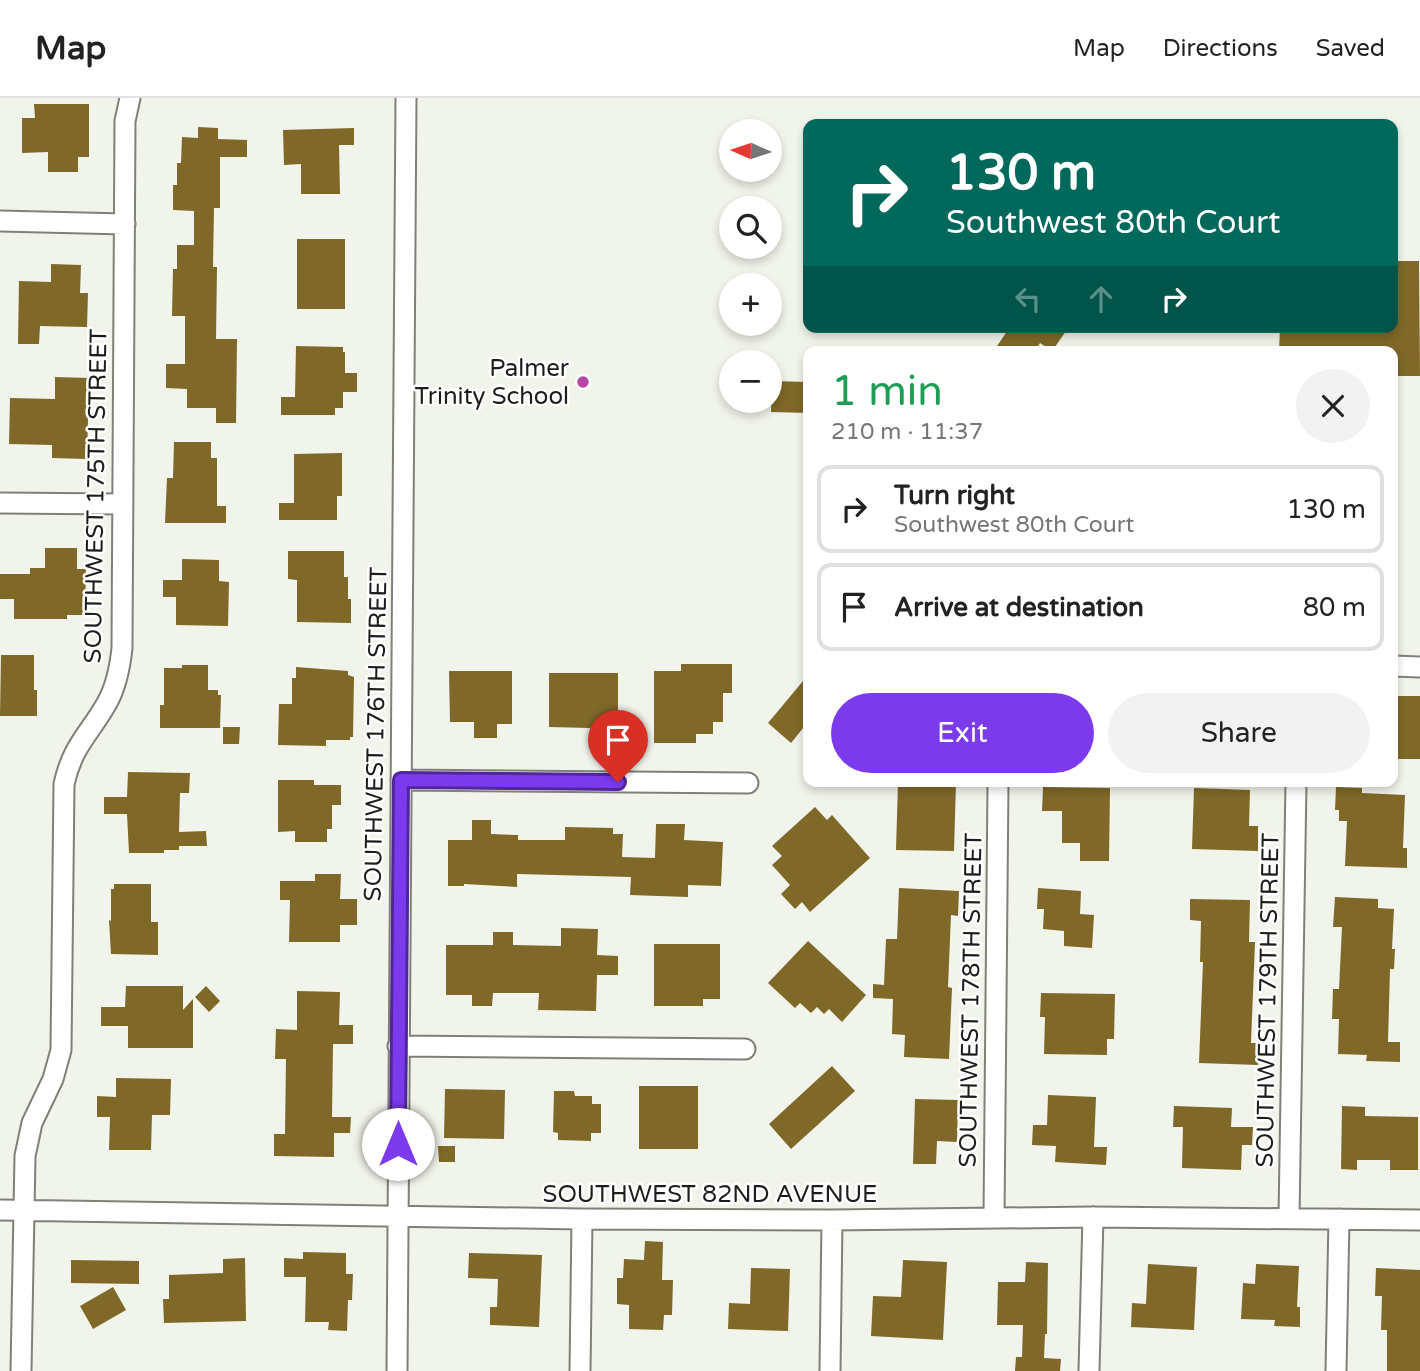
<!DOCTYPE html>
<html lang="en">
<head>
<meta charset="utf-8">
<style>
  :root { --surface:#fff; --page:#f2f2f2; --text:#222; --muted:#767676; --line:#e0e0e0; --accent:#7c3aed }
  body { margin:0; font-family:"Varela Round",sans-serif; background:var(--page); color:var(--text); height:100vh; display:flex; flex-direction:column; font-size:26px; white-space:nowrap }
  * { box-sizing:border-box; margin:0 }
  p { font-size:23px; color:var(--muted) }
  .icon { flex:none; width:38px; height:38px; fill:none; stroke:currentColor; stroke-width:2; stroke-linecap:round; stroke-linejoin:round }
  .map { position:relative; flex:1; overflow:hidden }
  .sheet { position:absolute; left:803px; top:248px; width:595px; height:441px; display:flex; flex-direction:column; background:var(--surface); border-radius:14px; box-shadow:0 4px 10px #0003 }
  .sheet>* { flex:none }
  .top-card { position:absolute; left:803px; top:21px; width:595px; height:214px; border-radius:14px; box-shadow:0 4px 10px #0003; background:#00695c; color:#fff; overflow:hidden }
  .needle { width:46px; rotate:273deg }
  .fabs { position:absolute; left:719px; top:21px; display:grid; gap:14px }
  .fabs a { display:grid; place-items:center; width:63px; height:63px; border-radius:50%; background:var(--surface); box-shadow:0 4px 10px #0003; font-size:35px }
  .pin { position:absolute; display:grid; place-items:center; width:60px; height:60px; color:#fff; margin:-72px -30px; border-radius:50% 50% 50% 0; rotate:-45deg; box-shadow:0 0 7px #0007 }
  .pin .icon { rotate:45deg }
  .me { position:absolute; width:77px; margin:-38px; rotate:0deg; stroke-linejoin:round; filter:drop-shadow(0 0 5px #0008) }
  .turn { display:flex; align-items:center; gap:24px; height:147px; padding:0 28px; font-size:32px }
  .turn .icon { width:91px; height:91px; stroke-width:2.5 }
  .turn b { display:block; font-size:49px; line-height:60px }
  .lanes { display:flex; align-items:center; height:66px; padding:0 28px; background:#0003; justify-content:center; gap:35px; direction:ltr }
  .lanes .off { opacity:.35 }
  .round { display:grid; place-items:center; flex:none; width:74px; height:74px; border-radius:37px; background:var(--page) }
  .headline { display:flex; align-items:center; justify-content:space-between; height:119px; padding:0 28px }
  h1 { font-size:42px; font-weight:600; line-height:52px; color:#1e9e55 }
  .action { display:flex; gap:14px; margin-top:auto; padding:14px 28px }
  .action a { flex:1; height:80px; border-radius:42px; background:var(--accent); color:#fff; font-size:28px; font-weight:600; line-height:80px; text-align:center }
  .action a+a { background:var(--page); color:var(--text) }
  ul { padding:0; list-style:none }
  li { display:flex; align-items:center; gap:21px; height:88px; margin:0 14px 10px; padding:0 14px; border:4px solid var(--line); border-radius:14px }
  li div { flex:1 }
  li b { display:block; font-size:26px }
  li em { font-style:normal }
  header { display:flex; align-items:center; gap:42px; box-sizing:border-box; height:98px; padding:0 35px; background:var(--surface); border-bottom:2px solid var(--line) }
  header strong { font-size:33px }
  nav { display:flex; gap:38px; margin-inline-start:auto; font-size:24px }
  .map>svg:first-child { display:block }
  .building { fill:#7f6828 }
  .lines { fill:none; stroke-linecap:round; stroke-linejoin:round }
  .minor-casing { stroke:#7f8178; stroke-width:23 }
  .minor { stroke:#fff; stroke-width:19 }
  .route-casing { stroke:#51269a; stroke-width:18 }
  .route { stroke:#7c3aed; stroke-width:12 }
  .poi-dot { fill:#b746a2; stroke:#fff; stroke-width:2.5 }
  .labels { text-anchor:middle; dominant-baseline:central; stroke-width:5; stroke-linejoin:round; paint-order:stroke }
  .poi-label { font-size:24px; fill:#1d1e1b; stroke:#fff; text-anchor:end }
  .street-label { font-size:24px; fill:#1d1e1b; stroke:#fff }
</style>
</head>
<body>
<header>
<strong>Map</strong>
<nav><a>Map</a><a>Directions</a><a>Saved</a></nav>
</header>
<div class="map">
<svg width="1420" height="1273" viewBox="0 0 1420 1273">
  <rect width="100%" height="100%" fill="#f1f4ea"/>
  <path class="building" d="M 34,6 L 89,6 L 89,59 L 78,59 L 78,74 L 48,74 L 48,54 L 22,55 L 22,20 L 35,20 Z
    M 198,29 L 218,30 L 218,41 L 247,42 L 247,59 L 220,59 L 220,110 L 214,110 L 213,169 L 217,169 L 216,241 L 237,241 L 236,325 L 216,325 L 216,310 L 187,310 L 187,291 L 166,290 L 166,266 L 185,266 L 185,218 L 172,218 L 173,171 L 177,171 L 177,147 L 194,147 L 194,113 L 173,112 L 173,87 L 177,87 L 177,65 L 181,65 L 182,39 L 198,40 Z
    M 354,30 L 354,47 L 339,47 L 340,96 L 301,96 L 301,66 L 284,67 L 283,32 Z
    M 297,141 L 345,141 L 345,211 L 297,211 Z
    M 1393,163 L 1419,163 L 1420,278 L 1393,278 L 1393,254 L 1279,254 L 1280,229 L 1393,229 Z
    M 51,166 L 81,167 L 80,195 L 88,195 L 87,229 L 40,228 L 39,246 L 18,246 L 19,183 L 51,184 Z
    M 1010,229 L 1069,229 L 1052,253 L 1040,245 L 1035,254 L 993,254 Z
    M 296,248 L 343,249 L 343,254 L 345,254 L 345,275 L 357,275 L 357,294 L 343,294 L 343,310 L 335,310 L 335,317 L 281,317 L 281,299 L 295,299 Z
    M 55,279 L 89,280 L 87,361 L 52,360 L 52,347 L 9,346 L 10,300 L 55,301 Z
    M 772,283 L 808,284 L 808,315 L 771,314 Z
    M 174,344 L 211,344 L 211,360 L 217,360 L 217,408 L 226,408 L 226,425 L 165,425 L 167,380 L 173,380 Z
    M 342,355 L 342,398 L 337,398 L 337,422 L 279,422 L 279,405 L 294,405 L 294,356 Z
    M 45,450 L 77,450 L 77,471 L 86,471 L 85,517 L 67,517 L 67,521 L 14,521 L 14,501 L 0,501 L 0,476 L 30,476 L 30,470 L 45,470 Z
    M 288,453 L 344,453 L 344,479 L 348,479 L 348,501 L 351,501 L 351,525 L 297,524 L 297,482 L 288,481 Z
    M 182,461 L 219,462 L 219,483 L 229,484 L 228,528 L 176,527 L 176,499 L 163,499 L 163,482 L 182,482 Z
    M 1,557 L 34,557 L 34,592 L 37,592 L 37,618 L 0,618 Z
    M 681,566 L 732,566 L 732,595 L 723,595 L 723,624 L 713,624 L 713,636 L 696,636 L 696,645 L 654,645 L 654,573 L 681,573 Z
    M 182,567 L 208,567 L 208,592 L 218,592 L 218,597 L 221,597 L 220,630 L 160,630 L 160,607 L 164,607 L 164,570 L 182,570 Z
    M 296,569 L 348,573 L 348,577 L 354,579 L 353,639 L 350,639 L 350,642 L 326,642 L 326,648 L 278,647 L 279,606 L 292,606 L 292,580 L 296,580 Z
    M 449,573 L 512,573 L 512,626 L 497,626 L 497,640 L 474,640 L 474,624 L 450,624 Z
    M 549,575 L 618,575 L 618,645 L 589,645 L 590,630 L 549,629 Z
    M 808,577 L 808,624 L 791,645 L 768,625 Z
    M 1393,598 L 1420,598 L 1420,661 L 1393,661 Z
    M 223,629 L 240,629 L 239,646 L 223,646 Z
    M 128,674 L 190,675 L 189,695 L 180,695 L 179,734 L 206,733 L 207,748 L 179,748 L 179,752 L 164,752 L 164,755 L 129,755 L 127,716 L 104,716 L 104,699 L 127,699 Z
    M 278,682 L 314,682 L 314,687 L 341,687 L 341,707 L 332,707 L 332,731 L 327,731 L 327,744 L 295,744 L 295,733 L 278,734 Z
    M 898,684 L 956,685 L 954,753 L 896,752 Z
    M 1043,689 L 1110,690 L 1109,763 L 1080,763 L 1080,745 L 1062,745 L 1062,713 L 1042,713 Z
    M 1336,689 L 1362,690 L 1362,695 L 1405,697 L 1403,750 L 1407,750 L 1407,770 L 1345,768 L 1347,723 L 1339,723 L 1339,712 L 1335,712 Z
    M 1194,690 L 1250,692 L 1249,728 L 1258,728 L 1258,753 L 1192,751 Z
    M 815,709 L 827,722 L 832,717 L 870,760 L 810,814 L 802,804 L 795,811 L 781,796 L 790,787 L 772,767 L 782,758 L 772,748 Z
    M 472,722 L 491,722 L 491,736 L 518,737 L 518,742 L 565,742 L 565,729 L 613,730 L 613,736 L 623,736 L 622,759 L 655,760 L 656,726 L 685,726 L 684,742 L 723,744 L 721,788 L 688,787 L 688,799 L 630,797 L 631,779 L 517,776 L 517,789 L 464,786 L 464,788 L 448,788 L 448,742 L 472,742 Z
    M 315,776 L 341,776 L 340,801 L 357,801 L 357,827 L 340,827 L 340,844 L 289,844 L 290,802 L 280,802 L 280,783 L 315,783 Z
    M 114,786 L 151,786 L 151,824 L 158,824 L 158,857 L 111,856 L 109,822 L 111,823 L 111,791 L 114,791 Z
    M 899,790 L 959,793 L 958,818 L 951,817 L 948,889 L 952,890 L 949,961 L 904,959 L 905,937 L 892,936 L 893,901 L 873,900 L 873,886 L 884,887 L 886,841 L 897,841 Z
    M 1038,790 L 1081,793 L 1080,816 L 1094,817 L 1092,850 L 1064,848 L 1064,833 L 1043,831 L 1044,811 L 1037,811 Z
    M 1335,799 L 1378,801 L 1378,810 L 1394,811 L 1392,851 L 1395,851 L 1394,871 L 1390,871 L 1388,944 L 1400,944 L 1400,964 L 1366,963 L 1367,957 L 1338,956 L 1339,921 L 1332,921 L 1333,891 L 1339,891 L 1342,829 L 1333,829 Z
    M 1190,801 L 1250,802 L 1249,844 L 1255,844 L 1251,945 L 1259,945 L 1258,967 L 1199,965 L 1203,864 L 1200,864 L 1201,823 L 1190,822 Z
    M 561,830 L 598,831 L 597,857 L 618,858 L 618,877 L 597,877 L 596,913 L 538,912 L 539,895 L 493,895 L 492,908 L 472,908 L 472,897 L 446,897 L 446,847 L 493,847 L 493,834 L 513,834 L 513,847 L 561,848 Z
    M 808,843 L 866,897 L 842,924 L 829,911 L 824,916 L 817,909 L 811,915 L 800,905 L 795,910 L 768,885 Z
    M 654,846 L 720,846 L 720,901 L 703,901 L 703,908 L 654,908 Z
    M 126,888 L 183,888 L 183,912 L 193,901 L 193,950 L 128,950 L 128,928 L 101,928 L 101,909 L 125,909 Z
    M 206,888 L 220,903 L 209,914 L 195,899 Z
    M 297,893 L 340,894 L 339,927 L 353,927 L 353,946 L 333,946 L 332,1019 L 351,1019 L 350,1035 L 334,1035 L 334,1059 L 274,1058 L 274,1036 L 285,1036 L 286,961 L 275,961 L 276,931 L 297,932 Z
    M 1041,895 L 1115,896 L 1114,941 L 1107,941 L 1107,957 L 1044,956 L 1045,919 L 1040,919 Z
    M 832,968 L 855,993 L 791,1051 L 769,1026 Z
    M 116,980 L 171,981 L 170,1017 L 152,1017 L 151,1052 L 109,1052 L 110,1019 L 97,1019 L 97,998 L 116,999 Z
    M 639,988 L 698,988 L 698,1051 L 639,1051 Z
    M 445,991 L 505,992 L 504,1041 L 444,1040 Z
    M 554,993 L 574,993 L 575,998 L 592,998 L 592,1006 L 601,1006 L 601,1035 L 591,1035 L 591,1043 L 558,1042 L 558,1035 L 553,1034 Z
    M 1048,997 L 1096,999 L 1094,1049 L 1107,1049 L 1106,1067 L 1055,1064 L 1056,1048 L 1032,1047 L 1033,1027 L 1047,1027 Z
    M 915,1001 L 958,1002 L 957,1044 L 937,1043 L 936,1066 L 913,1066 Z
    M 1174,1008 L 1232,1010 L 1231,1029 L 1253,1029 L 1252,1047 L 1242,1047 L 1241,1072 L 1182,1070 L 1183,1029 L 1173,1029 Z
    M 1342,1008 L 1365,1009 L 1365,1018 L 1418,1019 L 1418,1072 L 1390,1072 L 1390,1062 L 1357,1062 L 1357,1072 L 1341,1071 Z
    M 438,1048 L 455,1048 L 455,1064 L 439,1064 Z
    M 645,1143 L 663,1144 L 662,1182 L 673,1182 L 672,1217 L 664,1217 L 663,1232 L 629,1231 L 629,1207 L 617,1206 L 617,1180 L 623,1180 L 624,1161 L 644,1162 Z
    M 303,1154 L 346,1155 L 346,1176 L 353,1176 L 352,1202 L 348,1202 L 347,1233 L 328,1232 L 329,1224 L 305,1224 L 306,1179 L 284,1179 L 284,1160 L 303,1161 Z
    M 469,1155 L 542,1157 L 539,1229 L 490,1227 L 490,1209 L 497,1209 L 498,1181 L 468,1180 Z
    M 245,1160 L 246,1223 L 164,1225 L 163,1201 L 169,1201 L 169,1177 L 223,1175 L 223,1161 Z
    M 71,1162 L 139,1163 L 139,1186 L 71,1185 Z
    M 903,1162 L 947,1164 L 943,1242 L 871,1238 L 873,1198 L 901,1199 Z
    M 1026,1164 L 1048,1165 L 1047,1236 L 1045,1236 L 1044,1260 L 1061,1261 L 1060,1273 L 1015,1273 L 1016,1259 L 1022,1259 L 1023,1227 L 997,1227 L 998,1184 L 1025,1184 Z
    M 1148,1166 L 1197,1169 L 1194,1232 L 1131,1229 L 1132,1205 L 1146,1206 Z
    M 1256,1166 L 1299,1168 L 1297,1209 L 1300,1209 L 1300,1229 L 1274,1228 L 1275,1222 L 1241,1221 L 1243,1185 L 1255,1186 Z
    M 751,1170 L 790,1171 L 788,1233 L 728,1231 L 729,1205 L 750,1206 Z
    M 1376,1170 L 1420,1172 L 1420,1273 L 1387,1273 L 1387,1232 L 1381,1232 L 1382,1198 L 1375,1198 Z
    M 113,1189 L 126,1212 L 93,1231 L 80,1208 Z"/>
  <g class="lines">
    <defs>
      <path id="minor" d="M 0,123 L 125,126
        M 0,405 L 122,406
        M 1393,568 L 1420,569
        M 401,682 L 748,685
        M 398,948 L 745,951
        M 0,1112 L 582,1121 L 832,1122 L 1093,1119 L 1420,1122
        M 994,1120 L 998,684
        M 1289,1120 L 1296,684
        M 21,1273 L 25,1058 L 32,1025 L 53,981 L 61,952 L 64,686 C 73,646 90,636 108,603 C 117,586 120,569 122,550 L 125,23 L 130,0
        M 397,1273 L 406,0
        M 580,1273 L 582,1121
        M 830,1273 L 832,1122
        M 1089,1273 L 1093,1119
        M 1336,1273 L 1339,1121"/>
    </defs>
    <use href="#minor" class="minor-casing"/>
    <use href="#minor" class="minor"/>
  </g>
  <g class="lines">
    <defs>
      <path id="route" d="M 398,1046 L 401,682 L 618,684"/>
    </defs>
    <use href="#route" class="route-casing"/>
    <use href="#route" class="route"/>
  </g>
  <circle class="poi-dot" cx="583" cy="284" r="7"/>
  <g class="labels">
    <g class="poi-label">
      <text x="569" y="270">Palmer<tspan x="569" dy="28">Trinity School</tspan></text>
    </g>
    <g class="street-label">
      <text transform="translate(96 398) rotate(-89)">SOUTHWEST 175TH STREET</text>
      <text transform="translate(376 636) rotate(-89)">SOUTHWEST 176TH STREET</text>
      <text transform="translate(971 902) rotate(-89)">SOUTHWEST 178TH STREET</text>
      <text transform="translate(1268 902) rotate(-89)">SOUTHWEST 179TH STREET</text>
      <text x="710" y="1096">SOUTHWEST 82ND AVENUE</text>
    </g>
  </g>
</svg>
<div class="fabs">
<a><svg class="needle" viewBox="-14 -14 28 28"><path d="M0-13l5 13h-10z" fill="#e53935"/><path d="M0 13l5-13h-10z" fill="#767676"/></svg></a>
<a><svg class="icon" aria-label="search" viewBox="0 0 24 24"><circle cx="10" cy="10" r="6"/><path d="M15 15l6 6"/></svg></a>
<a>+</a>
<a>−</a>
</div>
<div class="pin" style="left:618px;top:684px;background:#d93025"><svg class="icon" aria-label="arrive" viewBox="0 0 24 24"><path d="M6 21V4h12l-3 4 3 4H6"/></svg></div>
<svg class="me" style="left:398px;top:1046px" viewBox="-20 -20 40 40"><circle r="19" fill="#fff"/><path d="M0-13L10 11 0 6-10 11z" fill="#7c3aed"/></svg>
<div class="top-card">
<div class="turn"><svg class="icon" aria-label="right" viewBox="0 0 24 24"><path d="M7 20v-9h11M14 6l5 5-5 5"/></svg><div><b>130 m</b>Southwest 80th Court</div></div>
<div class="lanes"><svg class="icon off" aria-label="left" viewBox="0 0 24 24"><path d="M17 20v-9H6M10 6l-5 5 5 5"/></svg><svg class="icon off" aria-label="ahead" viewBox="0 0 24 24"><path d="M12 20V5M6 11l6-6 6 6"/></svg><svg class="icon" aria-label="right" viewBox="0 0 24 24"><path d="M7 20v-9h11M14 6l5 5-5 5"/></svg></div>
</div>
<section class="sheet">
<div class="headline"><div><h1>1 min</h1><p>210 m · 11:37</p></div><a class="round"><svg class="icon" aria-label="close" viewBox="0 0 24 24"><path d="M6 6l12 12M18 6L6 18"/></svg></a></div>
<ul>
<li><svg class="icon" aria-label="right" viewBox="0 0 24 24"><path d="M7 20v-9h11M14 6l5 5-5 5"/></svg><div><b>Turn right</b><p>Southwest 80th Court</p></div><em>130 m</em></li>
<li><svg class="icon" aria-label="arrive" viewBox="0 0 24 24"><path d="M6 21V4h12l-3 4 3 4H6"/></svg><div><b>Arrive at destination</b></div><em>80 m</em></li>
</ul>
<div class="action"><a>Exit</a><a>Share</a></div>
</section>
</div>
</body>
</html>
